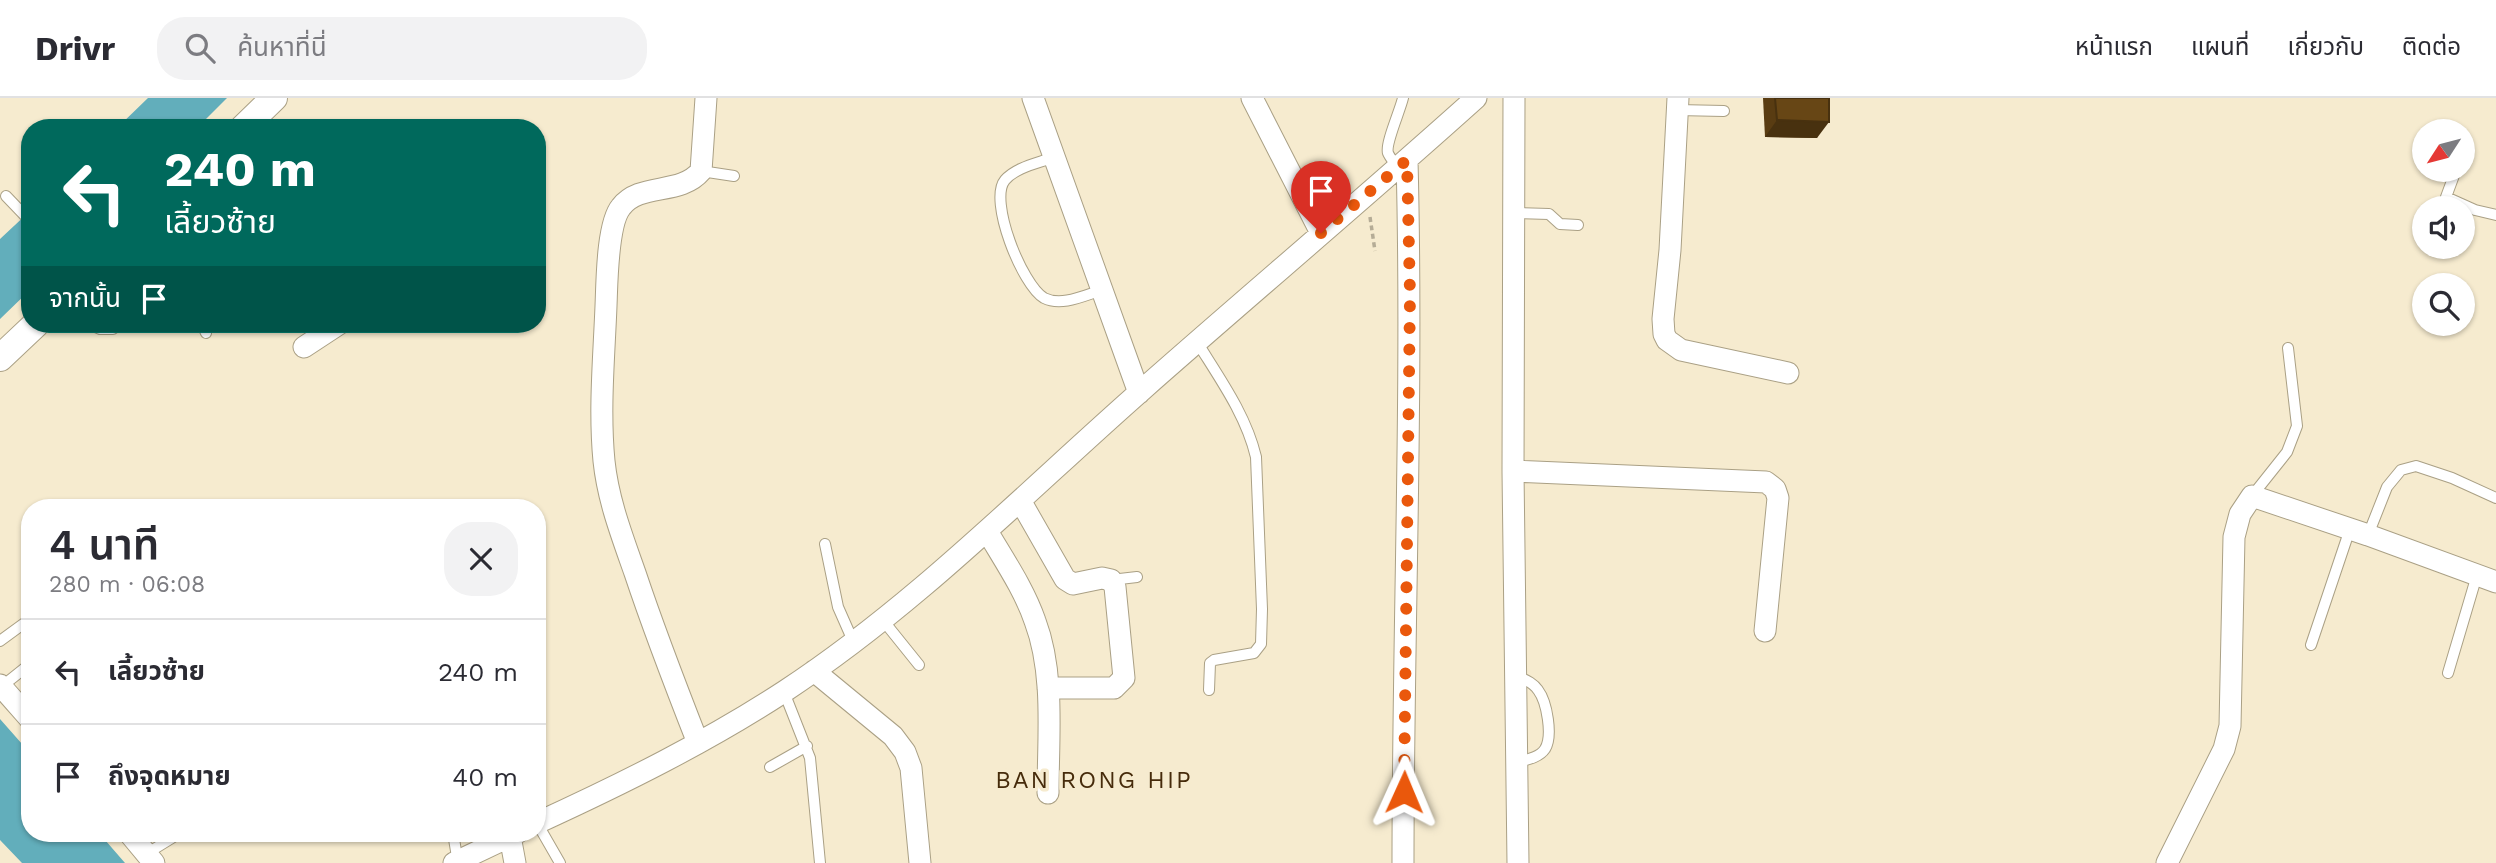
<!DOCTYPE html>
<html lang="th">
<head>
<meta charset="utf-8">
<style>
  :root { --surface:#fff; --page:#f2f2f3; --text:#2b2b33; --muted:#7c7c81; --line:#e1e1e2 }
  body { margin:0; font-family:"Work Sans","Noto Sans Thai",sans-serif; background:var(--page); color:var(--text); height:100vh; display:flex; flex-direction:column; font-size:26px; white-space:nowrap }
  * { box-sizing:border-box; margin:0 }
  p { font-size:23px; color:var(--muted) }
  .icon { flex:none; width:38px; height:38px; fill:none; stroke:currentColor; stroke-width:2; stroke-linecap:round; stroke-linejoin:round }
  .map { position:relative; flex:1; overflow:hidden }
  .panel { position:absolute; left:21px; top:401px; width:525px; height:343px; display:flex; flex-direction:column; background:var(--surface); border-radius:28px; box-shadow:0 2px 5px #0004 }
  .panel>* { flex:none }
  .top-card { position:absolute; left:21px; top:21px; width:525px; height:214px; border-radius:28px; box-shadow:0 2px 5px #0004; background:#00695c; color:#fff; overflow:hidden }
  .needle { width:46px; rotate:234deg }
  .buttons { position:absolute; left:2412px; top:21px; display:grid; gap:14px }
  .buttons a { display:grid; place-items:center; width:63px; height:63px; border-radius:50%; background:var(--surface); box-shadow:0 2px 5px #0004; font-size:35px }
  .pin { position:absolute; display:grid; place-items:center; width:60px; height:60px; color:#fff; margin:-72px -30px; border-radius:50% 50% 50% 0; rotate:-45deg; box-shadow:0 0 7px #0007 }
  .pin .icon { rotate:45deg }
  .me { position:absolute; width:77px; margin:-38px; rotate:1deg; stroke-linejoin:round; filter:drop-shadow(0 0 5px #0008) }
  .turn { display:flex; align-items:center; gap:24px; height:147px; padding:0 28px; font-size:32px }
  .turn .icon { width:91px; height:91px; stroke-width:2.5 }
  .turn b { display:block; font-size:49px; line-height:60px }
  .then { display:flex; align-items:center; height:66px; padding:0 28px; background:#0003; gap:14px; font-size:26px }
  .round { display:grid; place-items:center; flex:none; width:74px; height:74px; border-radius:28px; background:var(--page) }
  .overview { display:flex; align-items:center; justify-content:space-between; height:119px; padding:0 28px }
  h1 { font-size:42px; font-weight:600; line-height:52px }
  ul { padding:0; list-style:none }
  li { display:flex; align-items:center; gap:21px; height:105px; padding:0 28px; border-top:2px solid var(--line) }
  li div { flex:1 }
  li b { display:block; font-size:26px }
  li em { font-style:normal }
  header { display:flex; align-items:center; gap:42px; box-sizing:border-box; height:98px; padding:0 35px; background:var(--surface); border-bottom:2px solid var(--line) }
  header strong { font-size:33px }
  nav { display:flex; gap:38px; margin-inline-start:auto; font-size:24px }
  .search { width:490px; height:63px; background:var(--page); display:flex; align-items:center; gap:18px; box-sizing:border-box; padding:0 24px; border-radius:28px; color:var(--muted); font-size:26px }
  .map>svg:first-child { display:block }
  .water { fill:#62aebb }
  .lines { fill:none; stroke-linecap:round; stroke-linejoin:round }
  .service-casing { stroke:#aaa085; stroke-width:12 }
  .minor-casing { stroke:#aaa085; stroke-width:23 }
  .tertiary-casing { stroke:#aaa085; stroke-width:28 }
  .path { stroke:#b5ac96; stroke-width:3.5; stroke-dasharray:5 3.5; stroke-linecap:butt }
  .service { stroke:#fff; stroke-width:10 }
  .minor { stroke:#fff; stroke-width:21 }
  .tertiary { stroke:#fff; stroke-width:26 }
  .wall { fill:#593c12 }
  .shaded-wall { fill:#48310f }
  .building { fill:#674615; stroke:#48310f; stroke-width:2 }
  .route { stroke:#ea580c; stroke-width:12; stroke-dasharray:0 21.6 }
  .labels { text-anchor:middle; dominant-baseline:central; stroke-width:7; stroke-linejoin:round; paint-order:stroke }
  .quarter-label { font-size:24px; letter-spacing:2px; fill:#462b0b; stroke:#f6ebcf }
</style>
</head>
<body>
<header>
<strong>Drivr</strong>
<div class="search"><svg class="icon" aria-label="search" viewBox="0 0 24 24"><circle cx="10" cy="10" r="6"/><path d="M15 15l6 6"/></svg>ค้นหาที่นี่</div>
<nav><a>หน้าแรก</a><a>แผนที่</a><a>เกี่ยวกับ</a><a>ติดต่อ</a></nav>
</header>
<div class="map">
<svg width="2496" height="765" viewBox="0 0 2496 765">
  <rect width="100%" height="100%" fill="#f6ebcf"/>
  <path class="water" d="M 148,0 L 227,0 L 197,30 L 117,30 Z
    M 30,113 L 30,192 L 0,221 L 0,141 Z
    M 0,621 L 30,655 L 30,735 L 99,735 L 125,765 L 22,765 L 0,742 Z"/>
  <g class="lines">
    <defs>
      <path id="service" d="M 1677,12 L 1724,13
        M 2462,56 L 2463,55
        M 1054,59 C 1039,65 1016,69 1005,82 C 988,102 1022,187 1044,200 C 1062,209 1085,197 1102,192
        M 1398,70 C 1395,65 1390,60 1388,55 C 1385,46 1400,13 1403,0
        M 2456,72 L 2446,99 L 2475,112 L 2496,117
        M 701,73 L 734,78
        M 6,98 L 30,123
        M 1513,115 L 1549,116 L 1560,126 L 1578,127
        M 89,226 L 100,231 L 113,231
        M 202,226 L 206,235
        M 1197,244 C 1220,281 1246,317 1256,359 L 1262,511 L 1261,546 L 1254,555 L 1214,562 L 1210,565 L 1209,592
        M 2252,398 L 2287,354 L 2297,328 L 2288,250
        M 2368,437 L 2387,389 L 2401,372 L 2416,368 L 2452,380 L 2496,400
        M 825,446 L 838,509 L 853,543
        M 1111,482 L 1137,479
        M 882,521 L 919,567
        M 0,543 L 30,521
        M 2311,547 L 2350,431
        M 2448,575 L 2477,477
        M 1515,577 C 1523,581 1533,584 1538,592 C 1547,604 1553,638 1545,651 C 1539,660 1525,662 1515,665
        M 1,589 L 30,566
        M 784,594 L 810,660 L 820,765
        M 770,669 L 807,648
        M 537,725 L 560,765
        M 453,735 L 458,765
        M 146,756 L 180,735"/>
      <path id="minor" d="M 1033,0 L 1139,295
        M 1252,0 L 1321,135
        M 1514,0 L 1513,373 L 1518,765
        M 1678,0 L 1670,152 L 1663,221 L 1664,236 L 1667,242 L 1681,252 L 1788,275
        M 304,249 L 339,226
        M 1513,373 L 1766,384 L 1775,391 L 1778,400 L 1765,533
        M 1021,404 L 1065,481 L 1073,486 L 1102,480 L 1111,482 L 1115,489 L 1124,580 L 1114,590 L 1048,590
        M 987,433 C 1004,462 1024,491 1035,523 C 1055,576 1048,640 1048,695
        M 814,573 L 893,638 L 905,654 L 911,670 L 920,765
        M 0,587 L 30,621
        M 698,645 C 676,589 654,532 635,475 C 622,438 608,402 604,363 C 599,312 604,259 606,208 C 607,185 607,126 621,109 C 640,84 680,98 701,73 L 706,0
        M 537,725 C 622,686 707,644 785,593 C 916,507 1026,394 1142,292 C 1253,194 1366,99 1476,0
        M 129,735 L 154,765
        M 510,738 L 515,765
        M 454,765 L 517,735
        M 1403,765 C 1403,531 1413,296 1407,62
        M 2167,765 L 2224,651 L 2230,628 L 2234,439 L 2240,416 L 2252,398 L 2368,437 L 2496,484"/>
      <path id="tertiary" d="M 243,30 L 274,0
        M 0,260 L 36,226"/>
    </defs>
    <use href="#service" class="service-casing"/>
    <use href="#minor" class="minor-casing"/>
    <use href="#tertiary" class="tertiary-casing"/>
    <path class="path" d="M 1370,119 L 1375,153"/>
    <use href="#service" class="service"/>
    <use href="#minor" class="minor"/>
    <use href="#tertiary" class="tertiary"/>
  </g>
  <path class="wall" d="M 1763,0 L 1829,0 L 1817,40 L 1765,39 Z"/>
  <path class="shaded-wall" d="M 1777,22 L 1829,24 L 1817,40 L 1765,39 Z"/>
  <path class="building" d="M 1775,0 L 1829,0 L 1829,24 L 1777,22 Z"/>
  <g class="lines">
    <path class="route" d="M 1321,135 L 1407,62 L 1410,197 L 1404,694"/>
  </g>
  <g class="labels">
    <g class="quarter-label">
      <text x="1094" y="682">BAN RONG HIP</text>
    </g>
  </g>
</svg>
<div class="buttons">
<a><svg class="needle" viewBox="-14 -14 28 28"><path d="M0-13l5 13h-10z" fill="#e53935"/><path d="M0 13l5-13h-10z" fill="#7c7c81"/></svg></a>
<a><svg class="icon" aria-label="sound" viewBox="0 0 24 24"><path d="M4 9h4l5-4v14l-5-4H4zM17 9q2 3 0 6"/></svg></a>
<a><svg class="icon" aria-label="search" viewBox="0 0 24 24"><circle cx="10" cy="10" r="6"/><path d="M15 15l6 6"/></svg></a>
</div>
<div class="pin" style="left:1321px;top:135px;background:#d93025"><svg class="icon" aria-label="arrive" viewBox="0 0 24 24"><path d="M6 21V4h12l-3 4 3 4H6"/></svg></div>
<svg class="me" style="left:1404px;top:694px" viewBox="-20 -20 40 40"><path d="M0-17L14 15 0 8-14 15z" fill="#ea580c" stroke="#fff" stroke-width="4"/></svg>
<div class="top-card">
<div class="turn"><svg class="icon" aria-label="left" viewBox="0 0 24 24"><path d="M17 20v-9H6M10 6l-5 5 5 5"/></svg><div><b>240 m</b>เลี้ยวซ้าย</div></div>
<div class="then">จากนั้น<svg class="icon" aria-label="arrive" viewBox="0 0 24 24"><path d="M6 21V4h12l-3 4 3 4H6"/></svg></div>
</div>
<section class="panel">
<div class="overview"><div><h1>4 นาที</h1><p>280 m · 06:08</p></div><a class="round"><svg class="icon" aria-label="close" viewBox="0 0 24 24"><path d="M6 6l12 12M18 6L6 18"/></svg></a></div>
<ul>
<li><svg class="icon" aria-label="left" viewBox="0 0 24 24"><path d="M17 20v-9H6M10 6l-5 5 5 5"/></svg><div><b>เลี้ยวซ้าย</b></div><em>240 m</em></li>
<li><svg class="icon" aria-label="arrive" viewBox="0 0 24 24"><path d="M6 21V4h12l-3 4 3 4H6"/></svg><div><b>ถึงจุดหมาย</b></div><em>40 m</em></li>
</ul>
</section>
</div>
</body>
</html>
